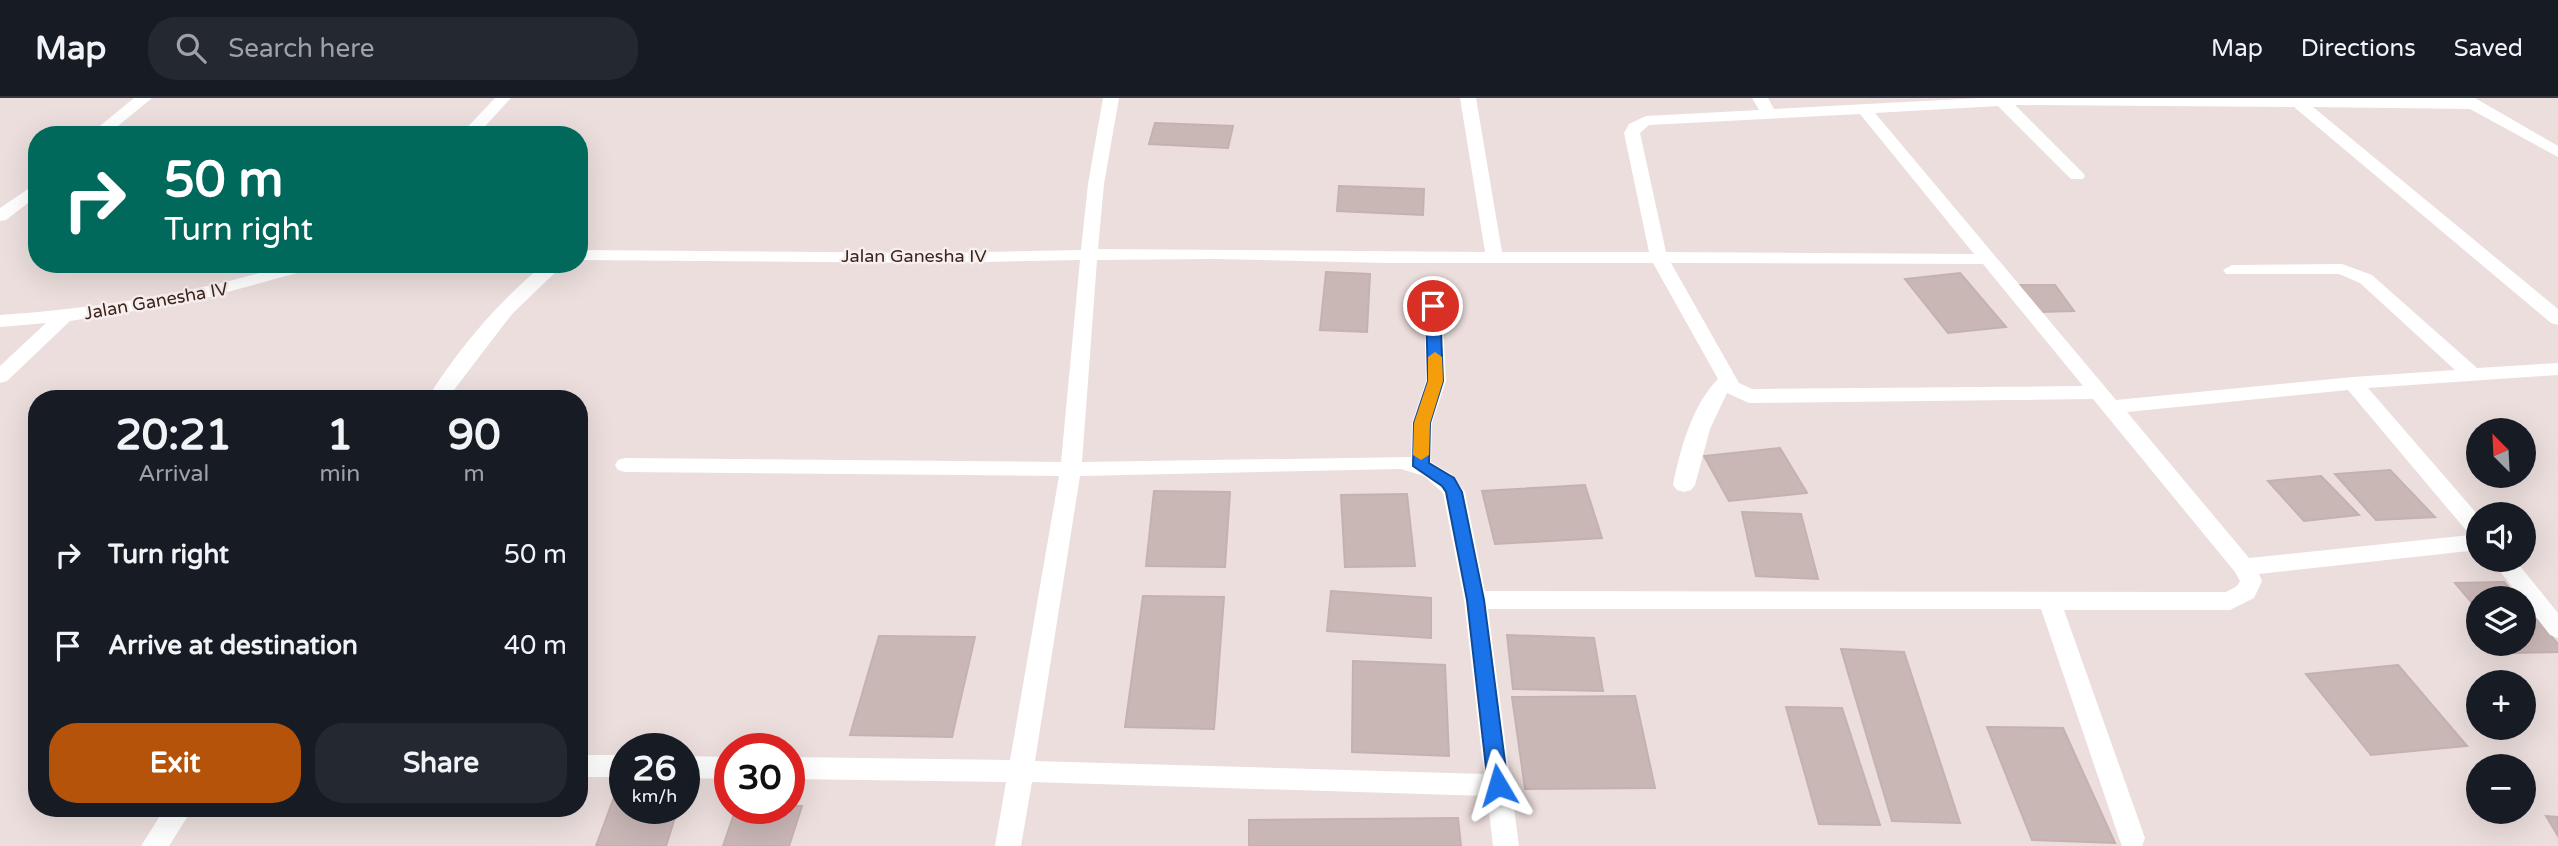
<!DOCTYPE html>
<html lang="en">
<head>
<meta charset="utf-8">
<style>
  :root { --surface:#171b24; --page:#242831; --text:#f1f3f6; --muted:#9ea1a6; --line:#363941; --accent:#b45309 }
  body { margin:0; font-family:"Varela Round",sans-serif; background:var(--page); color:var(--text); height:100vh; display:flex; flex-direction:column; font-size:26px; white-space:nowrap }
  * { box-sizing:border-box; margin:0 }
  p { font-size:23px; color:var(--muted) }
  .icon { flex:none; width:38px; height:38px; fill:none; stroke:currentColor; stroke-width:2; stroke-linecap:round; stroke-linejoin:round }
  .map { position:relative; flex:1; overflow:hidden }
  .panel { position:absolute; left:28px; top:292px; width:560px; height:427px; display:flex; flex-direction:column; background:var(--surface); border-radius:28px; box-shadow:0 7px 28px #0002 }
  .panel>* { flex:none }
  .hud { position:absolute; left:28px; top:28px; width:560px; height:147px; border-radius:28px; box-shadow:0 7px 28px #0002; background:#00695c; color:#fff; overflow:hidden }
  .needle { width:46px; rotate:336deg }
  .fabs { position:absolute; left:2466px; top:320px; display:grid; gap:14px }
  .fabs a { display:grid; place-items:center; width:70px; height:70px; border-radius:50%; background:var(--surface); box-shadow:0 7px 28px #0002; font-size:35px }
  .speed { position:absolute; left:609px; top:635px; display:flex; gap:14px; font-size:35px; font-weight:700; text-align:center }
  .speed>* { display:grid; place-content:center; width:91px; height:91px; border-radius:50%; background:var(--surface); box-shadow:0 7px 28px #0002; line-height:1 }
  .speed small { font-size:18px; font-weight:400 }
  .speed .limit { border:10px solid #d22; background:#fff; color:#111 }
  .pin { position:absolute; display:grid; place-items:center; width:60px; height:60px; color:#fff; margin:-30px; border:4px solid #fff; border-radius:50%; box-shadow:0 2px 7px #0007 }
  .me { position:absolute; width:77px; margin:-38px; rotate:353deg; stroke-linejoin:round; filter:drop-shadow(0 0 5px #0008) }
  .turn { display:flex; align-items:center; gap:24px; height:147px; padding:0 21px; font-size:32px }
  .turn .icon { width:91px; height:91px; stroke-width:2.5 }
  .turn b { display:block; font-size:49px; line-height:60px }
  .eta { display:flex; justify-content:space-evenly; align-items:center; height:119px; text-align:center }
  .eta b { font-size:42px; font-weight:700; line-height:49px }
  .action { display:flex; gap:14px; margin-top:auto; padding:14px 21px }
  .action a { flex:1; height:80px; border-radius:28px; background:var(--accent); color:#fff; font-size:28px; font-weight:700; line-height:80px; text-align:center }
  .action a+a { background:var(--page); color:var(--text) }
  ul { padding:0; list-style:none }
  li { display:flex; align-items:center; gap:21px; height:91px; padding:0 21px }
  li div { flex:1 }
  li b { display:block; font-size:26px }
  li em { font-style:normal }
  header { display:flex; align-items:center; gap:42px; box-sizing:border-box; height:98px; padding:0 35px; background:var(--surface); border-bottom:2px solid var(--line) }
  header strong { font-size:33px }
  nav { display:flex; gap:38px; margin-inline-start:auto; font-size:24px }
  .search { width:490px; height:63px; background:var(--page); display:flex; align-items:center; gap:18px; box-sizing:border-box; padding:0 24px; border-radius:28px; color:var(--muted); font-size:26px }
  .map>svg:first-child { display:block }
  .building { fill:#c9b7b6; stroke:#c5b1af; stroke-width:2 }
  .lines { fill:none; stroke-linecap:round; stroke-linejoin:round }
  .minor { fill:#fff; fill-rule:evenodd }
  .route { fill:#1a73e8; stroke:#114b97; stroke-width:2 }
  .slow { fill:#f59e0b }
  .labels { text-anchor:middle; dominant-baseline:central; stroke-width:5; stroke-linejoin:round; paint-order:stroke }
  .street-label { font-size:18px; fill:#3c251d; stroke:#f7eeee }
</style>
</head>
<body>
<header>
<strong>Map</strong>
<div class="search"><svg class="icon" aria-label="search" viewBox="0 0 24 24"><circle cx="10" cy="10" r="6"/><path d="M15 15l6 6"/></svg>Search here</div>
<nav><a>Map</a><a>Directions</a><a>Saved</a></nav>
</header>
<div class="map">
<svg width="2558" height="748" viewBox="0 0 2558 748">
  <rect width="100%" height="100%" fill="#ebdedd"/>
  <path class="building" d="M 1155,25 L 1233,28 L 1228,50 L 1149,46 Z
    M 1339,88 L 1424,91 L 1423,117 L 1337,113 Z
    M 1326,174 L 1370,176 L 1367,234 L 1320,232 Z
    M 1960,175 L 2006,229 L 1948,235 L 1905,181 Z
    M 2020,187 L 2055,187 L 2074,213 L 2038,214 Z
    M 1780,350 L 1807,395 L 1729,403 L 1704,358 Z
    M 2390,372 L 2435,419 L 2376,422 L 2335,376 Z
    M 2321,378 L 2359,417 L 2304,423 L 2268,383 Z
    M 1585,387 L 1602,440 L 1495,446 L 1482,393 Z
    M 1154,393 L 1230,394 L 1225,469 L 1146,468 Z
    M 1407,396 L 1415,468 L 1345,469 L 1341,397 Z
    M 1742,414 L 1801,416 L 1818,481 L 1756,478 Z
    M 2504,484 L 2518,500 L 2478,500 L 2478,512 L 2455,485 Z
    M 1331,493 L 1431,500 L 1431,540 L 1327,533 Z
    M 1143,498 L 1224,499 L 1214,631 L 1125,629 Z
    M 2524,506 L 2558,546 L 2558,554 L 2515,555 L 2507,546 L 2524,546 Z
    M 1507,537 L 1594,540 L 1603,593 L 1513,591 Z
    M 879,538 L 975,539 L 952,639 L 850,637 Z
    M 1841,551 L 1904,554 L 1960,725 L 1892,723 Z
    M 1353,563 L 1445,567 L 1449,658 L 1352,654 Z
    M 2398,567 L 2467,648 L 2371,657 L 2306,576 Z
    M 1635,598 L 1655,690 L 1525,691 L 1512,599 Z
    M 1786,609 L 1842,610 L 1880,727 L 1819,726 Z
    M 1987,629 L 2063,630 L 2115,745 L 2032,742 Z
    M 616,694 L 625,694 L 625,710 L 678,710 L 666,748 L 596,748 Z
    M 789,708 L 802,708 L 789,748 L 723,748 L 736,710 L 789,710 Z
    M 2546,718 L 2558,719 L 2558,738 Z
    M 1458,720 L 1461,748 L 1249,748 L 1249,722 Z"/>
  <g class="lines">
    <path class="minor" d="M 134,0 L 152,0 L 107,37 L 89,37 Z
      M 495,0 L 511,0 L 477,37 L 460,37 Z
      M 1103,0 L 1119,0 L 1104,86 L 1098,151 L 1485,154 L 1460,0 L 1476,0 L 1502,154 L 1649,154 L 1624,35 L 1629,26 L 1646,18 L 1759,12 L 1752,0 L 1768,0 L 1774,11 L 1979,0 L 2475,0 L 2558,48 L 2558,59 L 2470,11 L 2313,9 L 2558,211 L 2558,227 L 2551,225 L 2294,9 L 2015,7 L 2083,75 L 2085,78 L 2083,81 L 2071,81 L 1998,8 L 1875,15 L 2116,302 L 2353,279 L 2455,272 L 2360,185 L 2339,176 L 2226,176 L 2223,172 L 2232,167 L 2342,166 L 2372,177 L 2477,270 L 2558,265 L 2558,277 L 2368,290 L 2478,417 L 2478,452 L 2259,476 L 2262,483 L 2254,500 L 2230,512 L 2064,512 L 2145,740 L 2142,748 L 2122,748 L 2119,740 L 2041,511 L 1488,511 L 1519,748 L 1493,748 L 1487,698 L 1032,684 L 1021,748 L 995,748 L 1006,684 L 789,681 L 789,659 L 1010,662 L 1059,378 L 625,374 L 618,372 L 615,367 L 618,362 L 625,360 L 1061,364 L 1080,162 L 939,165 L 579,162 L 579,152 L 939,155 L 1081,152 L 1088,86 ZM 1860,16 L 1974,156 L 1666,154 L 1640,35 L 1649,27 ZM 1216,161 L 1386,165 L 1653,165 L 1718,281 C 1692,307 1680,352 1673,387 L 1677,392 L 1684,394 L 1691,392 L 1695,387 L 1710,331 L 1727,295 L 1749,305 L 2093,301 L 2235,474 L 2240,483 L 2237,488 L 2226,494 L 1485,493 L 1465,394 L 1451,376 L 1431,364 L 1432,325 L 1446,283 L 1442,208 L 1433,202 L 1424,208 L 1426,283 L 1412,325 L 1411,359 L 1082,364 L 1097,162 ZM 1671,165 L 1983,166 L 2083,288 L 1752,291 L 1739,285 ZM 2348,292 L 2470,437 L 2249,460 L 2127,314 ZM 1401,371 L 1424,378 L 1443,395 L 1464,502 L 1484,676 L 1035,663 L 1080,378 Z
      M 37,85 L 37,98 L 6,122 L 0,123 L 0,110 Z
      M 290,166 L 318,166 L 315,170 L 195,203 L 70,223 L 7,283 L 0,285 L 0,268 L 46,225 L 0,229 L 0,217 C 98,210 195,196 290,166 Z
      M 544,166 L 564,166 L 512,216 L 447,301 L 427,301 C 458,251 498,204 544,166 Z
      M 2491,462 L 2515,462 L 2558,515 L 2558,540 L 2550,537 Z
      M 579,657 L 625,657 L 625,679 L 579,679 Z
      M 684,658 L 730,659 L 730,681 L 684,680 Z
      M 165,710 L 193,710 L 169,748 L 141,748 Z"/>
  </g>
  <path class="route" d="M 1433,204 L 1440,208 L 1443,283 L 1430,325 L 1429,365 L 1454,380 L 1462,394 L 1484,502 L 1508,687 L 1505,693 L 1498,695 L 1491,693 L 1488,687 L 1467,502 L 1446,394 L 1442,388 L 1413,368 L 1414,325 L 1428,283 L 1426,208 Z"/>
  <path class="slow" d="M 1435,254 L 1442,259 L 1443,283 L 1430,325 L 1429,357 L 1421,362 L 1413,357 L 1414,325 L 1428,283 L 1428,259 Z"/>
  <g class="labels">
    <g class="street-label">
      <text x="914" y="158">Jalan Ganesha IV</text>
      <text transform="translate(156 203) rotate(-10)">Jalan Ganesha IV</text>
    </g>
  </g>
</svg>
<div class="fabs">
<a><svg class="needle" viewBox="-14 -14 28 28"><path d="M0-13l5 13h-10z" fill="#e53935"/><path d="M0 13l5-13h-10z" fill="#9ea1a6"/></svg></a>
<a><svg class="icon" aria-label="sound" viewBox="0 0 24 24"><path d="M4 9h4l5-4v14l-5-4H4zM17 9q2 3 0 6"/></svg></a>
<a><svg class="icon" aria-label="layers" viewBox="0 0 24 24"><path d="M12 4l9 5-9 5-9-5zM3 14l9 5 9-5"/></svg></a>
<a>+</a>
<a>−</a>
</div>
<div class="speed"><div>26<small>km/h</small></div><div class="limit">30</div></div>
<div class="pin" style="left:1433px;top:208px;background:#d93025"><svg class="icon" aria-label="arrive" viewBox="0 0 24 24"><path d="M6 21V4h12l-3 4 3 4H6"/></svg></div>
<svg class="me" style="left:1498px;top:687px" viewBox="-20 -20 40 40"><path d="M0-17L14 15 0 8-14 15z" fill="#1a73e8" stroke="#fff" stroke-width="4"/></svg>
<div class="hud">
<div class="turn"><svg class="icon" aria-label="right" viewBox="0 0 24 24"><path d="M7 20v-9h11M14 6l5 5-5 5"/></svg><div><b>50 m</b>Turn right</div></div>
</div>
<section class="panel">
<div class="eta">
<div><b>20:21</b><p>Arrival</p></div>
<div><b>1</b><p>min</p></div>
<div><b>90</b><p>m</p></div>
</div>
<ul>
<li><svg class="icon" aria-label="right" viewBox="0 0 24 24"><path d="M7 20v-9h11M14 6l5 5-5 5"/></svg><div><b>Turn right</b></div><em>50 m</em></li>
<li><svg class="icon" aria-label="arrive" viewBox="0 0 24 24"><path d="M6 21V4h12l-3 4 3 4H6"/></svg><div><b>Arrive at destination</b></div><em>40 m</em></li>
</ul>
<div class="action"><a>Exit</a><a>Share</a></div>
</section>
</div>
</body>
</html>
